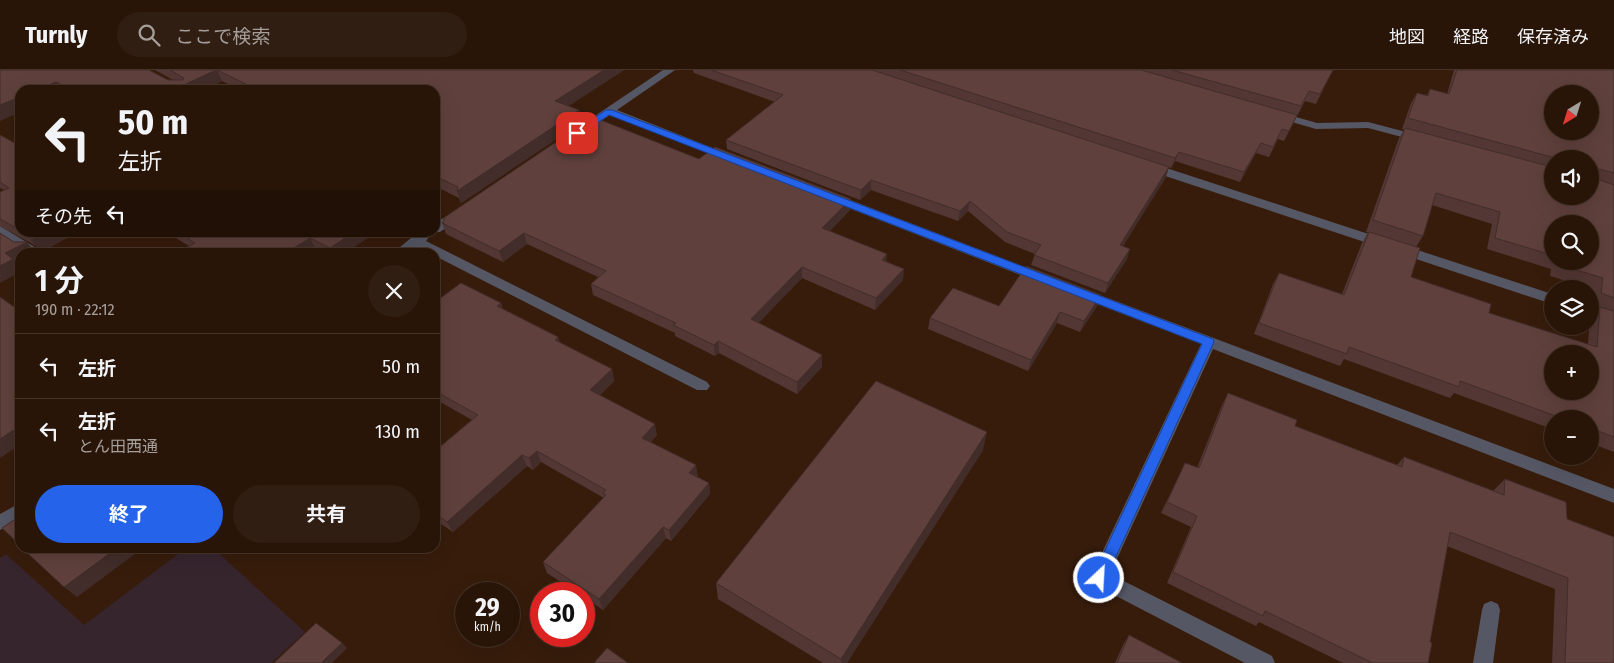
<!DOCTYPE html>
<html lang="ja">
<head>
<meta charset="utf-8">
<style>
  :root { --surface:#291508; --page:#311e12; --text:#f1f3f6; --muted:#a59f9c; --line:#453429; --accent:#2563eb }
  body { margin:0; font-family:"Fira Sans Condensed","Noto Sans JP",sans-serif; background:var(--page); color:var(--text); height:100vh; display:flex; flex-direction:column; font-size:19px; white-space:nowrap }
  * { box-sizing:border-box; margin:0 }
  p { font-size:16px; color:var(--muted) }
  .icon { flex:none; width:28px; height:28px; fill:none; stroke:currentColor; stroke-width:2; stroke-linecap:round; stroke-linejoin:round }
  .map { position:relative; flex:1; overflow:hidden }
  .drawer { position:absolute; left:15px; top:178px; width:425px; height:305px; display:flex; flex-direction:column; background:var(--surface); border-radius:15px; box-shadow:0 5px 20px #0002,0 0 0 1px var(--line) }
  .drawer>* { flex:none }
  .hud { position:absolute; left:15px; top:15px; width:425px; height:152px; border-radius:15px; box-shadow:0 5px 20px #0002,0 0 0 1px var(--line); background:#291508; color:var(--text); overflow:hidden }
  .needle { width:32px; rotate:218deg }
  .tools { position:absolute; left:1544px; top:15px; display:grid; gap:10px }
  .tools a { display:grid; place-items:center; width:55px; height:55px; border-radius:50%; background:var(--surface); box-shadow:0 5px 20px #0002,0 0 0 1px var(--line); font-size:25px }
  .speed { position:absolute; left:455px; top:512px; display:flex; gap:10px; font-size:25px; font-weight:700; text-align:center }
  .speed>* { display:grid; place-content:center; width:65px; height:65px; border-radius:50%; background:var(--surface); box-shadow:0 5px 20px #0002,0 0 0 1px var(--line); line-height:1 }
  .speed small { font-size:12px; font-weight:400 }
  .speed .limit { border:8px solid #d22; background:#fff; color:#111 }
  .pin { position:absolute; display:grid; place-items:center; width:42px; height:42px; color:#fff; margin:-21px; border-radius:10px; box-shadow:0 2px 8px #0006 }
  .me { position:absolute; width:55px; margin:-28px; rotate:25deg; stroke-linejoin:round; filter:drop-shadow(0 0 4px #0008) }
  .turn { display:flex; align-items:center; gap:18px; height:105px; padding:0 20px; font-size:22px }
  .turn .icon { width:65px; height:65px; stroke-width:2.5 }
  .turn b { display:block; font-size:35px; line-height:42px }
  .then { display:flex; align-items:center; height:48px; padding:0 20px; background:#0003; gap:10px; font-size:19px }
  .round { display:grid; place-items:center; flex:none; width:52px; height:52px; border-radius:26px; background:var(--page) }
  .summary { display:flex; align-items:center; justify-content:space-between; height:85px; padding:0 20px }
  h1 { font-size:30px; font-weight:700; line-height:38px }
  .action { display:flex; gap:10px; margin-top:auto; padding:10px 20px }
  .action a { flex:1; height:58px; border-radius:30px; background:var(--accent); color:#fff; font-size:20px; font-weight:700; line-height:58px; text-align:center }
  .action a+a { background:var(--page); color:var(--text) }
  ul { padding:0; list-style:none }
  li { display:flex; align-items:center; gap:15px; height:65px; padding:0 20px; border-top:1px solid var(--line) }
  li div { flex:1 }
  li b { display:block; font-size:19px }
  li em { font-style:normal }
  header { display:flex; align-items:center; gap:30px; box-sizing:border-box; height:70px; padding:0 25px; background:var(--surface); border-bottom:1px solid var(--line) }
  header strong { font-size:24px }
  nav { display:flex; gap:28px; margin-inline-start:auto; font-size:18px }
  .search { width:350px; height:45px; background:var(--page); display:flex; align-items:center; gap:12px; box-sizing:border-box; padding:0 18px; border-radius:28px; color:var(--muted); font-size:19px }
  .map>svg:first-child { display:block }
  .commercial { fill:#37252e }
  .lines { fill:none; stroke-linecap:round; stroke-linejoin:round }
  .street { fill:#555765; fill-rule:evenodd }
  .wall { fill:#523734; fill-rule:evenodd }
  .shaded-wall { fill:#422d2a }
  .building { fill:#5f403c; stroke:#422d2a; fill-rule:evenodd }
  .route { fill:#2563eb; stroke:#184099 }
</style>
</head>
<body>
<header>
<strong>Turnly</strong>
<div class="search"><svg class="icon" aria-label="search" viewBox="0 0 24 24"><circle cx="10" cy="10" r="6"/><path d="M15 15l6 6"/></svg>ここで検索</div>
<nav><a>地図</a><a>経路</a><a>保存済み</a></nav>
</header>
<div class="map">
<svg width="1614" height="593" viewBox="0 0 1614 593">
  <rect width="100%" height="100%" fill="#371c0b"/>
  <path class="commercial" d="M 186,478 L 213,478 L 305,562 L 271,593 L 0,593 L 0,488 L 6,484 L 84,555 Z"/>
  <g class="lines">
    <path class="street" d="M 663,0 L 675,0 L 617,40 L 733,86 L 733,90 L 725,90 L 610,45 L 585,62 L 577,62 L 577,58 Z
      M 1275,41 L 1317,53 L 1368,52 L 1425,67 L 1427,69 L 1421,72 L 1368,58 L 1316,59 L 1271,46 L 1271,42 Z
      M 1148,92 L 1552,224 L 1552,234 L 1144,99 L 1142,96 Z
      M 832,123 L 1046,205 L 1048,208 L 1046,211 L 1036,211 L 828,130 L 826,127 L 828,124 Z
      M 459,139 L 465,143 L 463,146 L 440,162 L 433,162 L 435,162 L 435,153 Z
      M 0,156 L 38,179 L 39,182 L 25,182 L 0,166 Z
      M 423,163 L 429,167 L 426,171 L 707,312 L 710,316 L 707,320 L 697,320 L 435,186 L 435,182 L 428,182 L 417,177 L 408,182 L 394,182 L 411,168 Z
      M 1081,218 L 1614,419 L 1614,433 L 1213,279 L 1110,504 L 1272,586 L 1275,593 L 1245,593 L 1093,514 L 1090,508 L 1201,274 L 1076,226 L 1074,223 L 1076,220 Z
      M 1590,236 L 1614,244 L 1614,254 L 1590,246 Z
      M 20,433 L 20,449 L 0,460 L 0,444 Z
      M 1491,531 L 1498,534 L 1500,540 L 1493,593 L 1473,593 L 1482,540 L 1484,534 Z"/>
  </g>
  <path class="wall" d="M 0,0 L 173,10 L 155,0 L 624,0 L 568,36 L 579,40 L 582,52 L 461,133 L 459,128 L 435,116 L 435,20 L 240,20 L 222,11 L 204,20 L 20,20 Z
    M 693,0 L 1333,0 L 1316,34 L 1305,31 L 1284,71 L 1278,69 L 1269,87 L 1256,83 L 1240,112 L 1175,91 L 1171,98 L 1104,76 L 1166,107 L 1123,176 L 1127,189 L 1105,223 L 1031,195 L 1035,184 L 1005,172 L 968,141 L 958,151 L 871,120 L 860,130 L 727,79 L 726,70 L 775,32 L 694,3 Z
    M 1454,0 L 1614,0 L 1614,382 L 1590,373 L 1590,349 L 1552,349 L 1552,359 L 1454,323 L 1450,328 L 1344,289 L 1340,296 L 1254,264 L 1273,214 L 1279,203 L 1342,224 L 1362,173 L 1368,162 L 1366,162 L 1399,68 L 1404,60 L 1402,59 L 1411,33 L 1417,23 L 1427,25 L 1430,19 L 1447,24 ZM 1552,89 L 1590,89 L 1552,126 ZM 1432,135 L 1492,154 L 1487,179 L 1551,199 L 1550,206 L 1593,219 L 1592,235 L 1600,237 L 1590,248 L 1588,274 L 1489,243 L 1411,207 L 1416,177 L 1423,166 ZM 1552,154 L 1590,191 L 1552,191 Z
    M 0,65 L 20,76 L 20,162 L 78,162 L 41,182 L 36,176 L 0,156 L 0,122 L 4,120 L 0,118 Z
    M 699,89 L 850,140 L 830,161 L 887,192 L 903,210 L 875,240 L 802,208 L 758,253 L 822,297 L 797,324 L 719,283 L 715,286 L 675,266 L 675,263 L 593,225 L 591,214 L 598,207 L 527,174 L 503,192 L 446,164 L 442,153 Z
    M 166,162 L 377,162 L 346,182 L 322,182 L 316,179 L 312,182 L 179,182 L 189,176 Z
    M 1101,225 L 1097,236 L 1080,262 L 1057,253 L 1028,301 L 928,259 L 930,248 L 999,236 Z
    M 435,232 L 501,233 L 503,239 L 558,267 L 560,273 L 612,299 L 614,311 L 600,325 L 657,365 L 651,372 L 698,407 L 697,407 L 709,413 L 710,424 L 671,471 L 666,468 L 603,540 L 584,527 L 584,524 L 579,524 L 547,503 L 543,492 L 604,428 L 541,392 L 533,400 L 527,396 L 453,462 L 435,450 L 435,381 L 472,350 L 435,329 Z
    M 1228,323 L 1295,356 L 1397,395 L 1404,387 L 1494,421 L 1494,420 L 1505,409 L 1567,449 L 1614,593 L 1552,593 L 1555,519 L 1447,476 L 1430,572 L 1428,593 L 1343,593 L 1259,552 L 1256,556 L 1167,513 L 1191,457 L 1161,443 L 1185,393 L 1197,398 L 1222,335 Z
    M 983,380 L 847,593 L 823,593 L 718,529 L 716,513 Z
    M 1129,565 L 1182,593 L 1115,593 L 1123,575 Z"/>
  <path class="shaded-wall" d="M 217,0 L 222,11 L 204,20 L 173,20 Z
    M 604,0 L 624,0 L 558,43 L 555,31 Z
    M 56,12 L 61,20 L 36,20 Z
    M 20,27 L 20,42 L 0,51 L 0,35 Z
    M 579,40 L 582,52 L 461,133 L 457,121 Z
    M 1261,73 L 1256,83 L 1240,112 L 1244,102 Z
    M 1179,82 L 1175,91 L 1171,98 L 1175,88 Z
    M 1169,97 L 1166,107 L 1117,185 L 1120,175 Z
    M 871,110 L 871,120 L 860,130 L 861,120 Z
    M 851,129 L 850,140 L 822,169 L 822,158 Z
    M 970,131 L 968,141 L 958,151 L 960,141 Z
    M 46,162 L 78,162 L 41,182 L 31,170 Z
    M 354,162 L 377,162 L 346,182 L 332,182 L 330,178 Z
    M 524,163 L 527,174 L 503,192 L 499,181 Z
    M 310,168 L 316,179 L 312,182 L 287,182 Z
    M 27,172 L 35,182 L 20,182 L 20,193 L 18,194 L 20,197 L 20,202 L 0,213 L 0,196 L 5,183 Z
    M 1130,179 L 1127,189 L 1105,223 L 1108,213 Z
    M 887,184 L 886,196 L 882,190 Z
    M 802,197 L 802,208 L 751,261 L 751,249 Z
    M 904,199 L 903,210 L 875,240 L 876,228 Z
    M 1101,225 L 1097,236 L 1080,262 L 1084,251 Z
    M 501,233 L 505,245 L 497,236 Z
    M 1060,242 L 1057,253 L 1028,301 L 1031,290 Z
    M 558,267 L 562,279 L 555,270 Z
    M 718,271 L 719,283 L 715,286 L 714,275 Z
    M 822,285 L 822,297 L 797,324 L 797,312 Z
    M 612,299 L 614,311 L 593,331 L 590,320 Z
    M 655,354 L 657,365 L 644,379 L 642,368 Z
    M 20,356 L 20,375 L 0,388 L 0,369 Z
    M 987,362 L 983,380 L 847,593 L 841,593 L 841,589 Z
    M 537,381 L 541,392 L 533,400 L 529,388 Z
    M 522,385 L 527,396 L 453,462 L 447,452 Z
    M 696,395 L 698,407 L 691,414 L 689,403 Z
    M 709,413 L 710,424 L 671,471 L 669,460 Z
    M 663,457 L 666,468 L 603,540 L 599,529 Z
    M 117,478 L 143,478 L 77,527 L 64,517 Z
    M 342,573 L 347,578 L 332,593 L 321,593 Z"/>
  <path class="building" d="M 0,0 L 149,0 L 168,10 L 183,10 L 184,8 L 170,0 L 216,0 L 173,20 L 72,20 L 56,12 L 36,20 L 20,20 L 20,27 L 0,35 Z
    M 217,0 L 604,0 L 555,31 L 579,40 L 457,121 L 458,117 L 435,106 L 435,20 L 258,20 Z
    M 711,0 L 872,0 L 1169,97 L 1120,175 L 1130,179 L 1108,213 L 1034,185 L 1041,175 L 1007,162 L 970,131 L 960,141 L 871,110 L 861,120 L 726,70 L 783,25 Z
    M 900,0 L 1141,0 L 1297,45 L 1289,61 L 1282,59 L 1273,77 L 1261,73 L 1244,102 L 1179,82 L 1175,88 Z
    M 1172,0 L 1333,0 L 1320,24 L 1309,21 L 1301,36 Z
    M 1457,0 L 1614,0 L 1614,103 L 1599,99 L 1597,101 L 1597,109 L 1614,115 L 1614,228 L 1601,223 L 1603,208 L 1559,195 L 1559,191 L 1590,191 L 1590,154 L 1552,154 L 1552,185 L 1495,168 L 1500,142 L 1436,123 L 1423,166 L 1373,150 L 1405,58 L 1552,97 L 1552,126 L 1590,126 L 1590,89 L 1559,89 L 1408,48 L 1417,23 L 1428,26 L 1430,19 L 1449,24 ZM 1552,24 L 1590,24 L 1590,61 L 1552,61 Z
    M 593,47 L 699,89 L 715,77 L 851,129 L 822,158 L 887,184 L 882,190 L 904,199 L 876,228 L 802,197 L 751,249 L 822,285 L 797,312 L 718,271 L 714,275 L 673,255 L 676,253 L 591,214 L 606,201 L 524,163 L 499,181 L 442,153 L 445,147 Z
    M 0,65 L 20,76 L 20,160 L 0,149 L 0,122 L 9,118 L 0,112 Z
    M 24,162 L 46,162 L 31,170 L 30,166 Z
    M 178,162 L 354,162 L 330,178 L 310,168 L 287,182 L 179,182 L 195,173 Z
    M 1369,162 L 1420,178 L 1411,207 L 1491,234 L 1489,243 L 1597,277 L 1600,237 L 1614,241 L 1614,367 L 1590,358 L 1590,349 L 1564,349 L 1460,311 L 1459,317 L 1349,277 L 1347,284 L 1259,253 L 1279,203 L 1344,225 ZM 1552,284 L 1590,284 L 1590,321 L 1552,321 Z
    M 0,163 L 14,172 L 27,172 L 5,183 L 13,189 L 0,196 Z
    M 1026,196 L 1101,225 L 1084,251 L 1060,242 L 1031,290 L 930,248 L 953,218 L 999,236 Z
    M 461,213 L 501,233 L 497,236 L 558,267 L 555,270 L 612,299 L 590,320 L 655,354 L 642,368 L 696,395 L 689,403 L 709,413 L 669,460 L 663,457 L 599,529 L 543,492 L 606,425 L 603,423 L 606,420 L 537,381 L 529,388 L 522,385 L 447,452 L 435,443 L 435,381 L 478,345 L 435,321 L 435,232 Z
    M 0,227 L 20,241 L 20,356 L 0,369 Z
    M 876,311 L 987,362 L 841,589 L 716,513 Z
    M 1228,323 L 1297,350 L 1295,356 L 1402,397 L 1404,387 L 1504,425 L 1505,409 L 1566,432 L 1567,449 L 1614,467 L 1614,593 L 1565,593 L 1568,508 L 1450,462 L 1430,572 L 1432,573 L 1428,593 L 1373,593 L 1265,541 L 1263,546 L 1173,502 L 1197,446 L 1167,432 L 1185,393 L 1199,398 Z
    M 20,446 L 20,475 L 2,458 Z
    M 22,478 L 117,478 L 64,517 Z
    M 316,553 L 342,573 L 321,593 L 274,593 Z
    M 1129,565 L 1182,593 L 1117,593 Z
    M 607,578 L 628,593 L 594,593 Z"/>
  <path class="route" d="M 606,40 L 612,40 L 1213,269 L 1214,272 L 1104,513 L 1099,514 L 1094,513 L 1092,508 L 1202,274 L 609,45 L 580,65 L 574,65 L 574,61 Z"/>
</svg>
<div class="tools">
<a><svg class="needle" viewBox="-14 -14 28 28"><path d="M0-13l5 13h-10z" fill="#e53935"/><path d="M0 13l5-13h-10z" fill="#a59f9c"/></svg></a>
<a><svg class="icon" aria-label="sound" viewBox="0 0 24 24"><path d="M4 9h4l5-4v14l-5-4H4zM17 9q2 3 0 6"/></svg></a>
<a><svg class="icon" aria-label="search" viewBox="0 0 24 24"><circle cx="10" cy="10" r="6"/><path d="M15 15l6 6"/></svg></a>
<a><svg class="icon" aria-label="layers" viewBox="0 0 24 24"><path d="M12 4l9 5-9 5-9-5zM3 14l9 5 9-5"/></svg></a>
<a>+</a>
<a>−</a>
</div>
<div class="speed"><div>29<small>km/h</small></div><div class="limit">30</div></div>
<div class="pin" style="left:577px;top:63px;background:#d93025"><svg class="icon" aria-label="arrive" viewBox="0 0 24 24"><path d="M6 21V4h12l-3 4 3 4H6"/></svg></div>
<svg class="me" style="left:1099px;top:508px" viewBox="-20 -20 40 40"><circle r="17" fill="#2563eb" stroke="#fff" stroke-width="3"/><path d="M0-11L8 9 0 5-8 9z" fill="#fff"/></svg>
<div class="hud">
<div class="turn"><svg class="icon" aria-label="left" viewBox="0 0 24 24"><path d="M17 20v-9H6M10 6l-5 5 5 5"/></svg><div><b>50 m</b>左折</div></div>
<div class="then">その先<svg class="icon" aria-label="left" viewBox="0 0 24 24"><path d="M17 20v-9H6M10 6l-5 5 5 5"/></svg></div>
</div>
<section class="drawer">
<div class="summary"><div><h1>1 分</h1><p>190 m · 22:12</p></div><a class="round"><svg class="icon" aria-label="close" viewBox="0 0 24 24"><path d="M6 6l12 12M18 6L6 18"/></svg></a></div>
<ul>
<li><svg class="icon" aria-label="left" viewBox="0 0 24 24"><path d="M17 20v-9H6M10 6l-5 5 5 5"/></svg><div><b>左折</b></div><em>50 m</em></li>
<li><svg class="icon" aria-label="left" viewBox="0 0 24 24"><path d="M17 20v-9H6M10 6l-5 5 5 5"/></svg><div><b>左折</b><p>とん田西通</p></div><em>130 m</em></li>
</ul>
<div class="action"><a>終了</a><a>共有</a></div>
</section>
</div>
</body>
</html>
